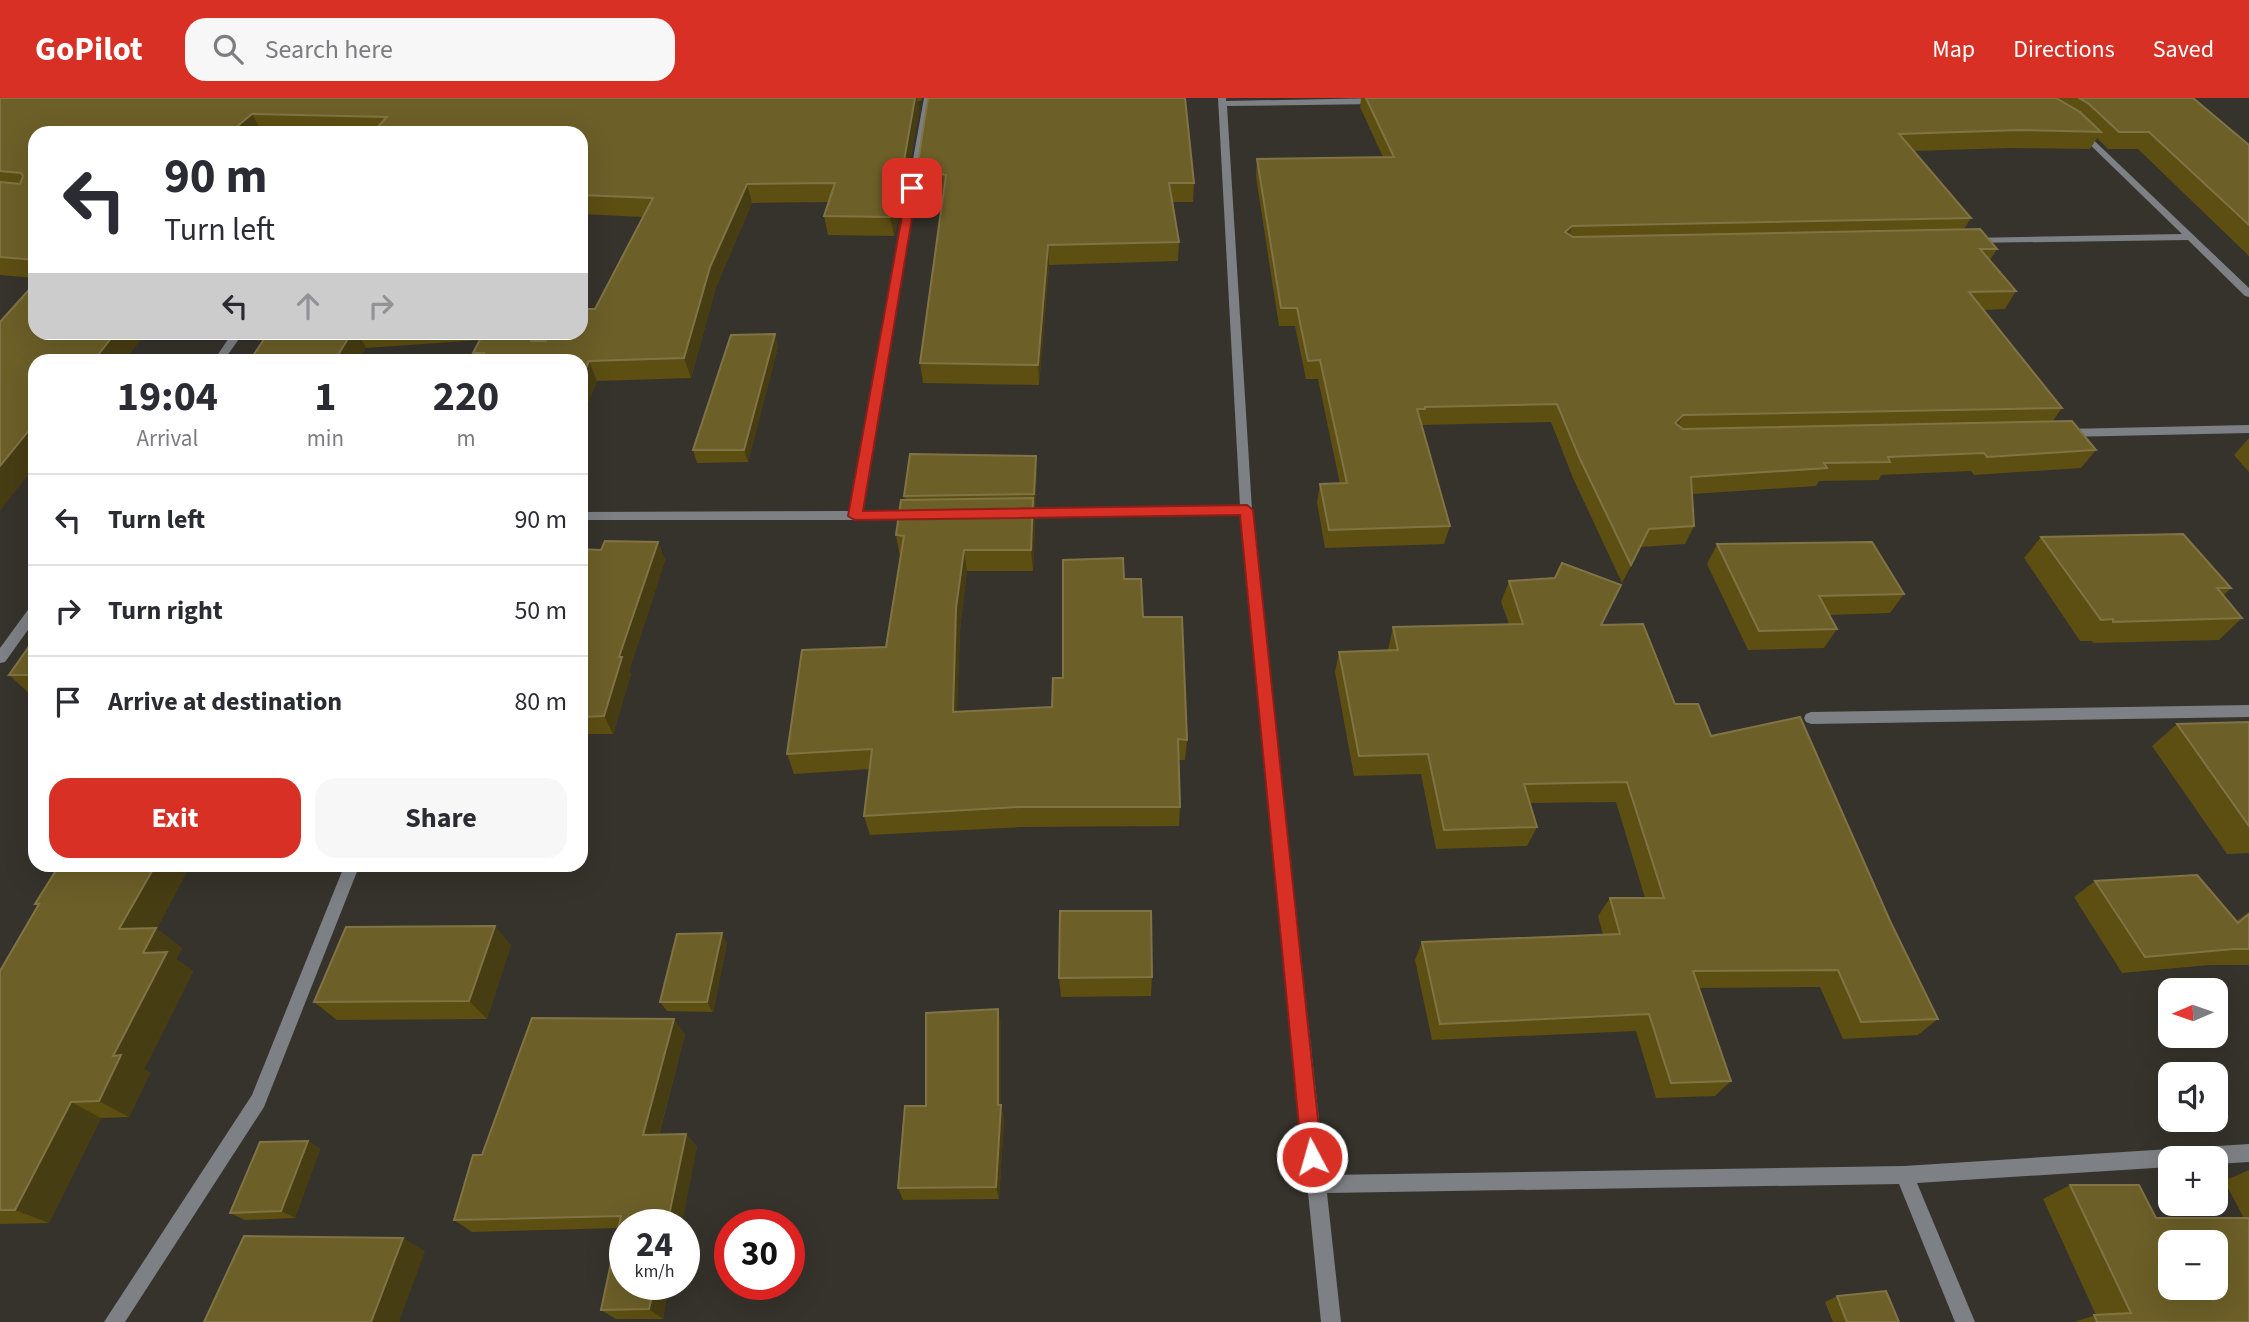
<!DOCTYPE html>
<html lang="en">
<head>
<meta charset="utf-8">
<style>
  :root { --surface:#fff; --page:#f7f7f7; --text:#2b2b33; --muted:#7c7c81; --line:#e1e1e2; --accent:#d93025 }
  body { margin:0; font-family:"Source Sans 3",sans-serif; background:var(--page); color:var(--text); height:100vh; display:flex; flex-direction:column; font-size:26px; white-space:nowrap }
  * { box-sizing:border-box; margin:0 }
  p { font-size:23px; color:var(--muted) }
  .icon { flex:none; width:38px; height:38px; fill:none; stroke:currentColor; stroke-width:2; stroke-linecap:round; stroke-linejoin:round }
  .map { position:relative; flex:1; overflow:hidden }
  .sheet { position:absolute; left:28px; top:256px; width:560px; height:518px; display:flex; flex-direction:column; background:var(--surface); border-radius:21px; box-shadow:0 7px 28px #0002 }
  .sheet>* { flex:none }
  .guide { position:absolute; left:28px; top:28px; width:560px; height:214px; border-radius:21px; box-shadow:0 7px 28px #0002; background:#fff; color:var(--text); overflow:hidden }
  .needle { width:46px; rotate:268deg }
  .buttons { position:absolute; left:2158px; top:880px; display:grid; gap:14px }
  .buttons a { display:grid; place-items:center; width:70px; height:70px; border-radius:14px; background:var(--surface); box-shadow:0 7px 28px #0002; font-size:35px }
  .speed { position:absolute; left:609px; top:1111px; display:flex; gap:14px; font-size:35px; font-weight:700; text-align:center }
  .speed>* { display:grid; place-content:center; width:91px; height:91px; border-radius:50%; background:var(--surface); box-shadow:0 7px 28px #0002; line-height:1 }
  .speed small { font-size:18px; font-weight:400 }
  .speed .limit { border:10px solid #d22; background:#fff; color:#111 }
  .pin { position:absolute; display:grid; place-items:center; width:60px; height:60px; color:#fff; margin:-30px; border-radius:14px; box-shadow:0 4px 10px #0006 }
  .me { position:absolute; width:77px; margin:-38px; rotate:354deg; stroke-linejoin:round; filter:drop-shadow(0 0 5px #0008) }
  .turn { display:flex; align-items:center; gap:24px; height:147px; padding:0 21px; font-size:32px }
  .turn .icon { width:91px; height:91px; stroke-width:2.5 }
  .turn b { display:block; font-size:49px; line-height:60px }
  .lanes { display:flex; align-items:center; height:66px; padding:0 21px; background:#0003; justify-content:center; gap:35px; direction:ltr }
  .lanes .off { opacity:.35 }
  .eta { display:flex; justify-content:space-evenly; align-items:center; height:119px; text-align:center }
  .eta b { font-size:42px; font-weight:700; line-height:49px }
  .action { display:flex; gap:14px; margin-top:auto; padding:14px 21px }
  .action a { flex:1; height:80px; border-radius:21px; background:var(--accent); color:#fff; font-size:28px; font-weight:700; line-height:80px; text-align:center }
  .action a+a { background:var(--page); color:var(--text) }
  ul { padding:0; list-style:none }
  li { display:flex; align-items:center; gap:21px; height:91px; padding:0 21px; border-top:2px solid var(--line) }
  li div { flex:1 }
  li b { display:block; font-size:26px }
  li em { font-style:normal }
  header { display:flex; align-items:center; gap:42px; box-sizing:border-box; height:98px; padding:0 35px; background:var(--accent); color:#fff }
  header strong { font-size:33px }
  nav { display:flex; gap:38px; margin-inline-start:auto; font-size:24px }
  .search { width:490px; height:63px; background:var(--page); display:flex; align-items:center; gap:18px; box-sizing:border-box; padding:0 24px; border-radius:21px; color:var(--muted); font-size:26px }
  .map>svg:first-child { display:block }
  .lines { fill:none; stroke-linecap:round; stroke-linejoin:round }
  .street { fill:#7d8084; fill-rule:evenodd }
  .wall { fill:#5d4e12 }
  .shaded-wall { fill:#473d13 }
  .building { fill:#6c5f28; stroke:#807445; stroke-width:2; fill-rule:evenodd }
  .route { fill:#d93025; stroke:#8d1f18; stroke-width:2 }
</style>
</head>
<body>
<header>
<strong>GoPilot</strong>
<div class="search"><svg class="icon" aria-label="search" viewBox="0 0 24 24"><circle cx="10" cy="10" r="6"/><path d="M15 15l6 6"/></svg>Search here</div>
<nav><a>Map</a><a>Directions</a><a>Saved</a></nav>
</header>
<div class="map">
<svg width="2249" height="1224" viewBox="0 0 2249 1224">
  <rect width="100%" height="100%" fill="#36332c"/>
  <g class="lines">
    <path class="street" d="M 924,0 L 932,0 L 862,413 L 916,413 L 920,414 L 922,417 L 920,420 L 855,422 L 581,422 L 581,414 L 850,413 Z
      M 1218,0 L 1226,0 L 1226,3 L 1378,0 L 1382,3 L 1378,6 L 1227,8 L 1252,412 L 1325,1077 L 1904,1068 L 2249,1046 L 2249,1064 L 2216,1066 L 2216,1060 L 2170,1060 L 2170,1069 L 1917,1085 L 1975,1224 L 1955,1224 L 1899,1086 L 1327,1095 L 1341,1224 L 1321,1224 L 1240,416 L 1017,419 L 1011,415 L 1017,411 L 1240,408 Z
      M 2082,31 L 2249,190 L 2249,199 L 2245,198 L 2188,142 L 1968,145 L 1966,143 L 1971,140 L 2182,136 L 2079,36 L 2079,32 Z
      M 233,234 L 244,234 L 224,262 L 214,262 Z
      M 2249,327 L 2249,335 L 2065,339 L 2059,335 L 2065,331 Z
      M 35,507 L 35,522 L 5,564 L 0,565 L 0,550 L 30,509 Z
      M 2249,607 L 2249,619 L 1811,626 L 1806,624 L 1804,620 L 1806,616 L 1811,614 Z
      M 345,766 L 360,766 L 264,1009 L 125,1224 L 104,1224 L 252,997 Z"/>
  </g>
  <path class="wall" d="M 0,0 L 922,0 L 921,3 L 918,3 L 919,13 L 902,110 L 894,138 L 828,137 L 824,118 L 828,104 L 752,105 L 716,189 L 691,280 L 597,283 L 581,321 L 581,262 L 477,262 L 473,255 L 480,242 L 366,250 L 269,234 L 581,234 L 595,211 L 643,119 L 581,116 L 581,35 L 35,35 L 35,180 L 0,177 Z
    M 1361,0 L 2193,0 L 2249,47 L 2249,158 L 2138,51 L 2108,51 L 2097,40 L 2090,51 L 2010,50 L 1913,53 L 1971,120 L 1964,131 L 1997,151 L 1990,162 L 2016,193 L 2005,211 L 1983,212 L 2062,310 L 2052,324 L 2096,352 L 2081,370 L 1974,377 L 1971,373 L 1881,377 L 1879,382 L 1819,383 L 1816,388 L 1692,396 L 1694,428 L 1685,446 L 1641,449 L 1622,485 L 1573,380 L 1551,324 L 1422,327 L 1450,428 L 1444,446 L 1325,450 L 1317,404 L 1320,386 L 1340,386 L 1318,281 L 1306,281 L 1295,228 L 1279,228 L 1256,79 L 1257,61 L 1383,59 L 1360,9 Z
    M 917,71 L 1194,85 L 1193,104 L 1173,104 L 1179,144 L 1178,163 L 1049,167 L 1039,287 L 923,285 L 920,265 L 944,96 L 919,91 Z
    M 775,236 L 778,249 L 748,364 L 697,365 L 693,352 Z
    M 2249,340 L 2249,374 L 2234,357 Z
    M 1037,371 L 1035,409 L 1034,409 L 1035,422 L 1033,473 L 967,473 L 960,531 L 957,613 L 1052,609 L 1063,580 L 1124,481 L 1143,519 L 1187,642 L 1185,662 L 1178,662 L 1180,709 L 1179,728 L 1022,729 L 870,737 L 864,718 L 870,671 L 794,676 L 787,656 L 886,549 L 900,459 L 896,437 L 905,402 L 904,398 Z
    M 2041,439 L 2231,490 L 2223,498 L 2242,520 L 2219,542 L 2093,545 L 2092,543 L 2080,543 L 2024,460 Z
    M 658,444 L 665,462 L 629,573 L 631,576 L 613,636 L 581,636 L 581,451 L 601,452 Z
    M 1717,446 L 1904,496 L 1890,515 L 1829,517 L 1837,531 L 1824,550 L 1748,552 L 1707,466 Z
    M 1509,483 L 1602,527 L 1675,606 L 1711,638 L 1891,825 L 1938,921 L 1918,937 L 1843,941 L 1820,889 L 1699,890 L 1731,983 L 1715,998 L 1656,1000 L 1636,933 L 1432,942 L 1415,862 L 1422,844 L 1603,836 L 1598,818 L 1610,800 L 1645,800 L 1616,704 L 1530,705 L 1537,729 L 1527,748 L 1436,751 L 1421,676 L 1354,678 L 1335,574 L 1339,554 L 1388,552 L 1393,529 L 1509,526 L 1501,504 Z
    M 35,540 L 35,596 L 30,596 L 9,577 Z
    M 2249,624 L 2249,755 L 2227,756 L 2152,648 L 2177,626 Z
    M 2095,783 L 2236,823 L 2249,814 L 2249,867 L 2209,867 L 2122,875 L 2074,799 Z
    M 35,806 L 157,831 L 182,850 L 176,861 L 193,873 L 144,971 L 150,975 L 129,1019 L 101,1020 L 49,1125 L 0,1126 L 0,873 L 38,808 Z
    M 727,845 L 713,914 L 667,913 L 660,904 Z
    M 511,847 L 487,921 L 337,922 L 314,904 Z
    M 1152,879 L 1151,898 L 1061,899 L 1059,880 Z
    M 1001,926 L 1001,1008 L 1004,1020 L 999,1101 L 903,1102 L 898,1090 L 926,1008 Z
    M 685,936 L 659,1037 L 686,1036 L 697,1049 L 625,1186 L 669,1186 L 663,1221 L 616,1221 L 601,1212 L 619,1130 L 472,1134 L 454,1122 L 482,1057 Z
    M 308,1043 L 320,1051 L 295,1120 L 245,1122 L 230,1115 Z
    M 2249,1072 L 2249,1224 L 2074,1224 L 2096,1217 L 2043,1101 L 2070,1087 L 2156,1120 L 2244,1120 L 2224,1083 Z
    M 1837,1198 L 1899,1224 L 1833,1224 L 1825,1204 Z"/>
  <path class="shaded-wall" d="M 915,0 L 917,0 L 919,13 L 902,110 L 894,138 L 890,119 Z
    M 252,16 L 263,35 L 229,35 Z
    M 747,86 L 752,105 L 716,189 L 691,280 L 684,260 L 710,169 Z
    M 1572,128 L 1567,145 L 1565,134 Z
    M 1048,147 L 1049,167 L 1039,287 L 1038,267 Z
    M 116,234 L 147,234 L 125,262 L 94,262 Z
    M 352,234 L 357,234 L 366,250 L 359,262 L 335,262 Z
    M 534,234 L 551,234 L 540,262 L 531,243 Z
    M 775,236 L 778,249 L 748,364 L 744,352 Z
    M 589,263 L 597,283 L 581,321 L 581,281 Z
    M 1683,317 L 1675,335 L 1675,325 Z
    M 35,325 L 35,368 L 0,413 L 0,368 Z
    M 1036,358 L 1037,371 L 1035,409 L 1034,396 Z
    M 1033,400 L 1035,422 L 1033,473 L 1031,452 Z
    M 658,444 L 665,462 L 629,573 L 631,576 L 613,636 L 604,618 L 619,559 Z
    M 964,452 L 967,473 L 960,531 L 956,634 L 953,614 L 956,510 Z
    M 156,766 L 191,766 L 157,831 L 182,850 L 176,861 L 193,873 L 144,971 L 150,975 L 129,1019 L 99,1003 L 143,855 L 119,831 Z
    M 495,828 L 511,847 L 487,921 L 469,903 Z
    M 722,835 L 727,845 L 713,914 L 707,904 Z
    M 998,911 L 1001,926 L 1001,1008 L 1004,1020 L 999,1101 L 996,1089 L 998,1007 Z
    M 674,921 L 685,936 L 655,1051 L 643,1037 Z
    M 71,1004 L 101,1020 L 49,1125 L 15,1112 Z
    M 686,1036 L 697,1049 L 682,1127 L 667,1127 Z
    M 308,1043 L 320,1051 L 295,1120 L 281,1113 Z
    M 403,1140 L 425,1153 L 399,1224 L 371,1224 Z
    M 655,1186 L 669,1186 L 663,1221 L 649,1211 Z"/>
  <path class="building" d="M 0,0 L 915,0 L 899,91 L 890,119 L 824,118 L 835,85 L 747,86 L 710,169 L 684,260 L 589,263 L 581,281 L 581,262 L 480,262 L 484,255 L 473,255 L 484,234 L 534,234 L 531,243 L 546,243 L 549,234 L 581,234 L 581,211 L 595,211 L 653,100 L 581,97 L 581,35 L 372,35 L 387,19 L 252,16 L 229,35 L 35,35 L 35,162 L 0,159 L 0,84 L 20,86 L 23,78 L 21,75 L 0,73 Z
    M 928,0 L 1185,0 L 1194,85 L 1169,85 L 1179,144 L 1048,147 L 1038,267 L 920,265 L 946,77 L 917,71 Z
    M 1366,0 L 2056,0 L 2080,14 L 2101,34 L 2020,32 L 1899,36 L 1971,120 L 1572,128 L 1565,134 L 1573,139 L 1980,131 L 1997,151 L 1980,151 L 2016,193 L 1969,194 L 2062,310 L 1683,317 L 1675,325 L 1683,331 L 2072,323 L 2096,352 L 1987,359 L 1984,355 L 1888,359 L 1890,364 L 1824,365 L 1827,370 L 1691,379 L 1694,428 L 1649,431 L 1631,467 L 1580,361 L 1557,306 L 1425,309 L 1425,311 L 1417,311 L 1450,428 L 1329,432 L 1320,386 L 1347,385 L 1320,262 L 1308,263 L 1297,210 L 1281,210 L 1257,61 L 1394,59 Z
    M 2079,0 L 2193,0 L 2249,47 L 2249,127 L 2149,34 L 2119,34 L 2089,6 Z
    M 35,185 L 35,234 L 116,234 L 94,262 L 35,262 L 35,325 L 0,368 L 0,224 Z
    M 269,234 L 352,234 L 335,262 L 250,262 Z
    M 775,236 L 744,352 L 693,352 L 731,237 Z
    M 910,356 L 1036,358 L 1034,396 L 904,398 Z
    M 1033,400 L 1031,452 L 964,452 L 956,510 L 953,614 L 1052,609 L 1053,580 L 1063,580 L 1063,462 L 1123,460 L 1124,481 L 1141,481 L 1143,519 L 1182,519 L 1187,642 L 1178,641 L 1180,709 L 1020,709 L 864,718 L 872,651 L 787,656 L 802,552 L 886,549 L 904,438 L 896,437 L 901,402 Z
    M 2183,436 L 2231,490 L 2217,490 L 2242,520 L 2113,524 L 2113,521 L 2101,522 L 2041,439 Z
    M 605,443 L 658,444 L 619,559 L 622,559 L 604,618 L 581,619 L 581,451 L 601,452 Z
    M 1872,444 L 1904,496 L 1819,498 L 1837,531 L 1759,533 L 1717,446 Z
    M 1562,465 L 1621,487 L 1601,527 L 1643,526 L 1675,606 L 1698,606 L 1711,638 L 1800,619 L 1891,825 L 1938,921 L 1861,924 L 1838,872 L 1693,873 L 1731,983 L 1671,985 L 1649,916 L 1440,926 L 1422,844 L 1620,836 L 1610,800 L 1664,800 L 1627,684 L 1524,686 L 1537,729 L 1444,732 L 1428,656 L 1359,658 L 1339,554 L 1398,552 L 1393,529 L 1523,526 L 1509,483 L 1555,480 Z
    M 35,540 L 35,577 L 9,577 Z
    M 2249,624 L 2249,728 L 2177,626 Z
    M 60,766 L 156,766 L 119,831 L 156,830 L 143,855 L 167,854 L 113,958 L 121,957 L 99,1003 L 71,1004 L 15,1112 L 0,1112 L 0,873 L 39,806 L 35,806 Z
    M 2197,777 L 2238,825 L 2249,816 L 2249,851 L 2234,851 L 2145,859 L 2095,783 Z
    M 1060,813 L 1151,813 L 1152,879 L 1059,880 Z
    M 495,828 L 469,903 L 314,904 L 346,829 Z
    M 722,835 L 707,904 L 660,904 L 677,836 Z
    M 998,911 L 998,1007 L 1001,1007 L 996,1089 L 898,1090 L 905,1008 L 926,1008 L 926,915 Z
    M 532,920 L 674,921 L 643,1037 L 686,1036 L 667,1127 L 625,1127 L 625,1186 L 655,1186 L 649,1211 L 601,1212 L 621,1118 L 454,1122 L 473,1057 L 482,1057 Z
    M 308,1043 L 281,1113 L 230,1115 L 260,1044 Z
    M 2070,1087 L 2139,1087 L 2156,1120 L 2249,1120 L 2249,1224 L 2097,1224 L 2094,1217 L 2131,1215 ZM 2170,1144 L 2216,1144 L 2216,1190 L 2170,1190 Z
    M 244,1138 L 403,1140 L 371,1224 L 204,1224 Z
    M 1886,1193 L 1899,1224 L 1847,1224 L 1837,1198 Z"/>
  <path class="route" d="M 912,87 L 917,90 L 863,413 L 1247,407 L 1253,412 L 1322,1059 L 1319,1066 L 1312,1069 L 1305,1066 L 1302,1059 L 1240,417 L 855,422 L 848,418 L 907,90 Z"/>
</svg>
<div class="buttons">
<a><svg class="needle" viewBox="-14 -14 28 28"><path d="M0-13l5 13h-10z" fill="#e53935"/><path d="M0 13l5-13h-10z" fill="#7c7c81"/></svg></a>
<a><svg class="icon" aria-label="sound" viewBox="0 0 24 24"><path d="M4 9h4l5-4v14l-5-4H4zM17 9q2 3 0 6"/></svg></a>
<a>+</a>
<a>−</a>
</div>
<div class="speed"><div>24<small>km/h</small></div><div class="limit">30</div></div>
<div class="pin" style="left:912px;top:90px;background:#d93025"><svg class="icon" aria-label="arrive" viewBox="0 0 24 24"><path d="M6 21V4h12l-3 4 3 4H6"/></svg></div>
<svg class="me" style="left:1312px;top:1059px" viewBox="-20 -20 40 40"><circle r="17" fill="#d93025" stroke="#fff" stroke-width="3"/><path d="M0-11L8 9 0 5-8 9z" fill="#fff"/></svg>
<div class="guide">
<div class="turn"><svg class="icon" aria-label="left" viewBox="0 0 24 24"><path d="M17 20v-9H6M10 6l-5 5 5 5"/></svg><div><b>90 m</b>Turn left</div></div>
<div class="lanes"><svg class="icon" aria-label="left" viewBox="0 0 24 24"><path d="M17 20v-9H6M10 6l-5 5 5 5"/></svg><svg class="icon off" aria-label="ahead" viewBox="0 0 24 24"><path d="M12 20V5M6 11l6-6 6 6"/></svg><svg class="icon off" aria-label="right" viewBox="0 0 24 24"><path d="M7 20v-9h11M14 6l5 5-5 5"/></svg></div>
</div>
<section class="sheet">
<div class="eta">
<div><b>19:04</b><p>Arrival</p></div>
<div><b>1</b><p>min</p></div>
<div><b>220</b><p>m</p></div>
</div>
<ul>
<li><svg class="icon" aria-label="left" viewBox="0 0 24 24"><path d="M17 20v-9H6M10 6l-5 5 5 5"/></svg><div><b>Turn left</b></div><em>90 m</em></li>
<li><svg class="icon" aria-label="right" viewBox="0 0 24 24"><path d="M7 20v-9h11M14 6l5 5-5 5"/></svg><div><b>Turn right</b></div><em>50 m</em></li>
<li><svg class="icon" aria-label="arrive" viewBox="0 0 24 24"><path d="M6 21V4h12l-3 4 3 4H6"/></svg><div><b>Arrive at destination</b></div><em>80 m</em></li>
</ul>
<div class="action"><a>Exit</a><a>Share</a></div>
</section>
</div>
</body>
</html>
